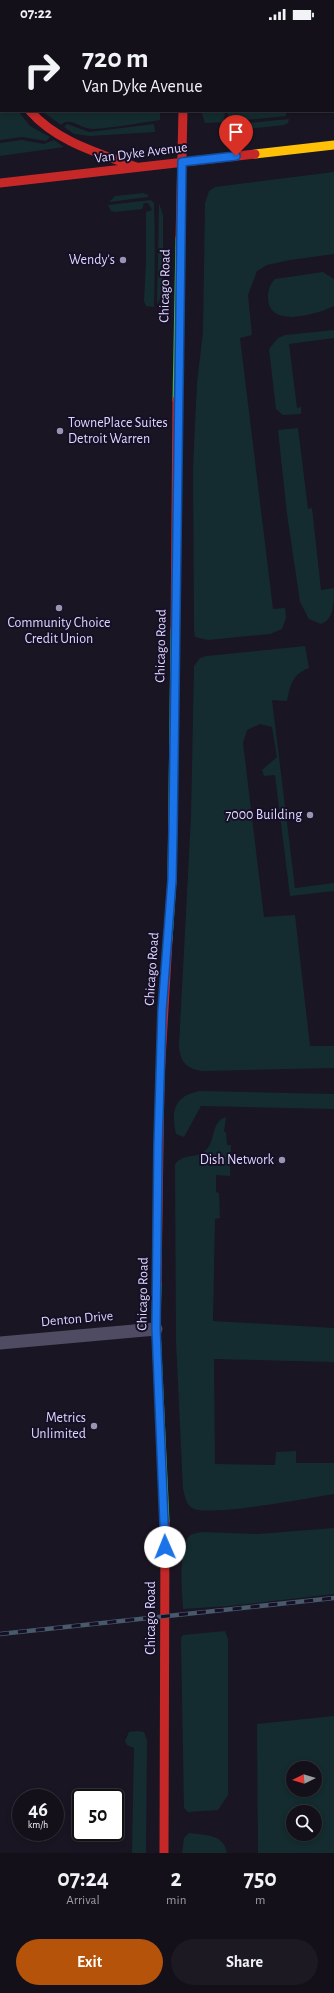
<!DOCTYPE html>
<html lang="en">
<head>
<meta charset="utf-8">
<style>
  :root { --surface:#13101a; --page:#1c1923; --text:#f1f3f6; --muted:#9d9da2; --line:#323039; --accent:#b45309 }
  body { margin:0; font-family:"Alegreya Sans",sans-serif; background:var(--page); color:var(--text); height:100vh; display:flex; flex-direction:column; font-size:15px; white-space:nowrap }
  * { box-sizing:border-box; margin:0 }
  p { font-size:13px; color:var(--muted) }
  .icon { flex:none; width:22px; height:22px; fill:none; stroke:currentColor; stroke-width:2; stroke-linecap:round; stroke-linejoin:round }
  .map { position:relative; height:1825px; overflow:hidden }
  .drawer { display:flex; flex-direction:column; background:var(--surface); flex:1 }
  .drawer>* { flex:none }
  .hud { position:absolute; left:0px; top:0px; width:334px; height:84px; box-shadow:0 2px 6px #0003,0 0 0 1px var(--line); background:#13101a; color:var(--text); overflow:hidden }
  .needle { width:26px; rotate:265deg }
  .tools { position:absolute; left:286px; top:1733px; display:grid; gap:8px }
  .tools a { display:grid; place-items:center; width:36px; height:36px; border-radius:50%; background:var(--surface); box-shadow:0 2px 6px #0003,0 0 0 1px var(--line); font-size:20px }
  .speed { position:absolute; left:12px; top:1761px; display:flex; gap:8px; font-size:20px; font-weight:700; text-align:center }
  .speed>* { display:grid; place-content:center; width:52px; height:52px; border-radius:50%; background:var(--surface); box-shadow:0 2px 6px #0003,0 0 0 1px var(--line); line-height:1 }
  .speed small { font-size:10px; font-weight:400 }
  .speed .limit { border:2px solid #111; border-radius:6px; background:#fff; color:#111 }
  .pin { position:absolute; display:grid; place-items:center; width:34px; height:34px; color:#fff; margin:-41px -17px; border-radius:50% 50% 50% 0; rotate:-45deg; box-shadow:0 0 4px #0007 }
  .pin .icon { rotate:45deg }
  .me { position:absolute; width:44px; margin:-22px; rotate:359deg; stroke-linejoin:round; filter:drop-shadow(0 0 3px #0008) }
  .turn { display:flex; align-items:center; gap:14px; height:84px; padding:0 16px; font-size:18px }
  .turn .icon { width:52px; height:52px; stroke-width:2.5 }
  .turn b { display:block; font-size:28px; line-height:34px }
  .eta { display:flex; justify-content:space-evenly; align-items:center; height:68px; text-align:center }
  .eta b { font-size:24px; font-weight:700; line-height:28px }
  .cta { display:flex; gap:8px; margin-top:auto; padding:8px 16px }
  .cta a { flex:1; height:46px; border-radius:24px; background:var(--accent); color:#fff; font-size:16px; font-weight:700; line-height:46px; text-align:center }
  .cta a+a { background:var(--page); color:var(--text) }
  .status { display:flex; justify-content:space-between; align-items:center; height:28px; padding:0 20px; background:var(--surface); direction:ltr }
  .status svg { height:11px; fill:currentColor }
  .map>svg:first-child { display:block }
  .green { fill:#142c2f; fill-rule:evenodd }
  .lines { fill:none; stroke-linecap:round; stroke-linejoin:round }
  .street { stroke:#4e4b63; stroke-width:13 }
  .fast { stroke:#4caf50; stroke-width:9 }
  .slow { stroke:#ffc107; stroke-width:9 }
  .jam { stroke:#c62828; stroke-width:9 }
  .rail-casing { stroke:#47596b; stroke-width:4.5 }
  .rail { stroke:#161027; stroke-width:3; stroke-dasharray:9; stroke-linecap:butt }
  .route-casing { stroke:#114b97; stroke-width:10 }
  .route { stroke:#1a73e8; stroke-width:7 }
  .poi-dot { fill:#9a93b1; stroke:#161027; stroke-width:1.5 }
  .labels { text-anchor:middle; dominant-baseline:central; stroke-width:4; stroke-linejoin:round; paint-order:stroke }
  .street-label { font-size:14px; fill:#dfd7fe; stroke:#161027 }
  .poi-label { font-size:14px; fill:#dfd7fe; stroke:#161027; text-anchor:end }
</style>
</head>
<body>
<div class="status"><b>07:22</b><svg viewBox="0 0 49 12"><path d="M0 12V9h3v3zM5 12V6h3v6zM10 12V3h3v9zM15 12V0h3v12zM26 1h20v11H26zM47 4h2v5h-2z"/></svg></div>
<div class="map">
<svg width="334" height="1825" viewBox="0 0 334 1825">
  <rect width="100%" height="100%" fill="#191522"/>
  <path class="green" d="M 1,0 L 13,0 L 1,1 L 1,83 L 18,83 L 30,98 L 50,109 L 46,113 L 22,109 L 0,112 L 0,2 Z
    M 34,0 L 163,0 L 33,1 Z
    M 42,83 L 160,83 L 160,92 C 137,95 115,100 92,101 C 81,101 70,88 61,97 Z
    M 201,83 L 225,83 L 224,94 L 205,95 Z
    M 228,83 L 286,83 L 286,88 L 227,94 Z
    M 289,91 L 288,95 L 284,97 L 228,103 L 227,97 Z
    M 67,96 L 89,104 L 154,96 L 155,104 L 90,108 L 74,106 L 64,99 Z
    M 22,112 L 44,116 L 54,112 L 64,119 L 0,128 L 0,115 Z
    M 334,144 L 334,226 L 290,232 L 267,237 L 257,243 L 248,267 L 252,307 L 240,310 L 273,581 L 285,580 L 286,590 L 282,601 L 270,606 L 208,612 L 195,609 L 194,602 L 193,440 L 197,355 L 203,304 L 205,175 L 209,163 L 215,159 Z
    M 143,165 L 148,167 L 148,169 L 109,174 L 115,168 Z
    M 151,172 L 154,175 C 155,209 155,244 154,279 L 146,278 L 144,273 L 146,234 L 146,184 L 152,182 L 148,175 L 144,175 L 142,181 L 115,184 L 111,183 L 108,177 Z
    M 159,175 L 163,187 L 163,241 L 162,267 L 157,277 Z
    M 323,244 L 334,251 L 334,278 C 318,286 270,301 268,271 C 268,263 269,257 275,251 Z
    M 334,302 L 334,310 L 289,316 L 297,380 L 301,379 L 301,386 L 283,387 L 276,381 L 269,321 L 278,310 L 285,307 Z
    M 298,400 L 308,481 L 312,480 L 321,562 L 334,560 C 334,575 334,592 321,596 L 309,591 L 300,574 L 287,486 L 278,402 Z
    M 305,618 L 309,640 C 292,646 290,658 287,673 L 272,672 L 295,860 L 334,855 L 334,863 L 290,868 L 275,747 L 264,748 L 262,742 L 277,729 L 272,699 L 260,696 L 247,702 L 243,715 L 264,889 L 295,887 L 310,1018 L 334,1018 L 334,1040 L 202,1043 C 186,1041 180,1033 179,1018 L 191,789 L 194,638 L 200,630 L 207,628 Z
    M 199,1063 L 334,1066 L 334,1081 L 201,1078 L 184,1109 L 176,1106 C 171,1082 174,1069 199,1063 Z
    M 226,1089 L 224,1104 L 226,1104 L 227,1117 L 231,1117 L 230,1148 L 216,1147 L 216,1164 L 219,1165 L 220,1190 L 215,1191 L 213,1293 L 334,1300 L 334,1334 L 214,1331 L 215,1436 L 275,1437 L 276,1424 L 296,1423 L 296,1435 L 334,1435 L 334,1466 C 309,1470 213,1488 194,1481 C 186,1478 185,1468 183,1461 L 176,1313 L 175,1137 C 182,1124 198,1132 207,1121 C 216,1110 211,1094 226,1089 Z
    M 334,1500 L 334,1566 L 229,1578 L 183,1581 C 182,1564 178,1520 189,1508 C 193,1505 197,1505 201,1504 L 258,1506 Z
    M 225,1603 L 228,1611 L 228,1767 L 218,1782 L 188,1784 L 184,1780 L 181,1610 L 183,1607 Z
    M 334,1688 L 334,1825 L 258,1825 L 257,1696 ZM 293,1740 L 315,1740 L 315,1762 L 293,1762 ZM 293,1784 L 315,1784 L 315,1806 L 293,1806 Z
    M 138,1703 L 144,1704 L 147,1712 L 146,1825 L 132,1825 L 134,1720 L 127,1717 L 125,1713 L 129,1704 Z
    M 189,1805 C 205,1807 224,1806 227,1825 L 182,1825 L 184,1810 Z"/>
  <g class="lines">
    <path class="street" d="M 0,1315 L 156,1301"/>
    <path class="fast" d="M 177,372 L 180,210
      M 168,912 L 172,852 L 175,602
      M 157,1256 L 156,1301 L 165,1493"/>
    <path class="slow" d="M 22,0 L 22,1
      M 255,126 L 334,117"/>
    <path class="jam" d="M 187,0 L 187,1
      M 30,83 C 57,114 99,125 136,139
      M 0,155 L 255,126
      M 180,210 L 183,83
      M 175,602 L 177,372
      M 157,1256 L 160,1049 L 168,912
      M 164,1825 L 165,1493"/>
    <defs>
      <path id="rail" d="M 0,1606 L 334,1570"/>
    </defs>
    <use href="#rail" class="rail-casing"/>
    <use href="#rail" class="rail"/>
  </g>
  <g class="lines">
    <defs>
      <path id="route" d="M 165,1519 L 156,1301 L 158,1118 L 162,983 L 172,852 L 173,802 L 182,134 L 236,128"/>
    </defs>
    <use href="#route" class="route-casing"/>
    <use href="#route" class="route"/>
  </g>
  <g class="poi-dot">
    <circle cx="123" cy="232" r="4"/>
    <circle cx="60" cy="403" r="4"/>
    <circle cx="59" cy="580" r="4"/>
    <circle cx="310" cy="787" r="4"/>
    <circle cx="282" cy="1132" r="4"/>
    <circle cx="94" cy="1398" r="4"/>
  </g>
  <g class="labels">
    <g class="street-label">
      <text transform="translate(141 125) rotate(-7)">Van Dyke Avenue</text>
      <text transform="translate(165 258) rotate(-89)">Chicago Road</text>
      <text transform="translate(161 618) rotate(-89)">Chicago Road</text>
      <text transform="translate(152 941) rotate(-86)">Chicago Road</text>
      <text transform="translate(143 1266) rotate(-89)">Chicago Road</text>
      <text transform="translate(77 1291) rotate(-5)">Denton Drive</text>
      <text transform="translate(151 1590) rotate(-90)">Chicago Road</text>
    </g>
    <g class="poi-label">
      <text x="115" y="232">Wendy's</text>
      <text x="68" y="395" text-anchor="start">TownePlace Suites<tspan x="68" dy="16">Detroit Warren</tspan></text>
      <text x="59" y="595" text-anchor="middle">Community Choice<tspan x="59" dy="16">Credit Union</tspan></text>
      <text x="302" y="787">7000 Building</text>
      <text x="274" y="1132">Dish Network</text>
      <text x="86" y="1390">Metrics<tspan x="86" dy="16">Unlimited</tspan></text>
    </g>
  </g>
</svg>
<div class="tools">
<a><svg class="needle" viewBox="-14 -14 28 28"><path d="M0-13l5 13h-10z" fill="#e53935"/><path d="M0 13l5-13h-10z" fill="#9d9da2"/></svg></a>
<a><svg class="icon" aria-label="search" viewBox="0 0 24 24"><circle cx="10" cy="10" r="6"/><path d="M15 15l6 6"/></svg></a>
</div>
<div class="speed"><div>46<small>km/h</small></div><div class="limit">50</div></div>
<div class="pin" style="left:236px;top:128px;background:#d93025"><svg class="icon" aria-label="arrive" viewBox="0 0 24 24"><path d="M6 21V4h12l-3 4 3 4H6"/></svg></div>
<svg class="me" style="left:165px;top:1519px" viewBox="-20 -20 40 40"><circle r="19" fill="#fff"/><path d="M0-13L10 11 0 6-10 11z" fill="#1a73e8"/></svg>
<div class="hud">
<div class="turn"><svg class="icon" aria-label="right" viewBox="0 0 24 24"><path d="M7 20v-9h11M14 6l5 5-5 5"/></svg><div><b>720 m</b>Van Dyke Avenue</div></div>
</div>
</div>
<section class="drawer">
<div class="eta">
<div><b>07:24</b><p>Arrival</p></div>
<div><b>2</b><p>min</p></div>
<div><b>750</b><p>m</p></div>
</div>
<div class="cta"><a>Exit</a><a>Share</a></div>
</section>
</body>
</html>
